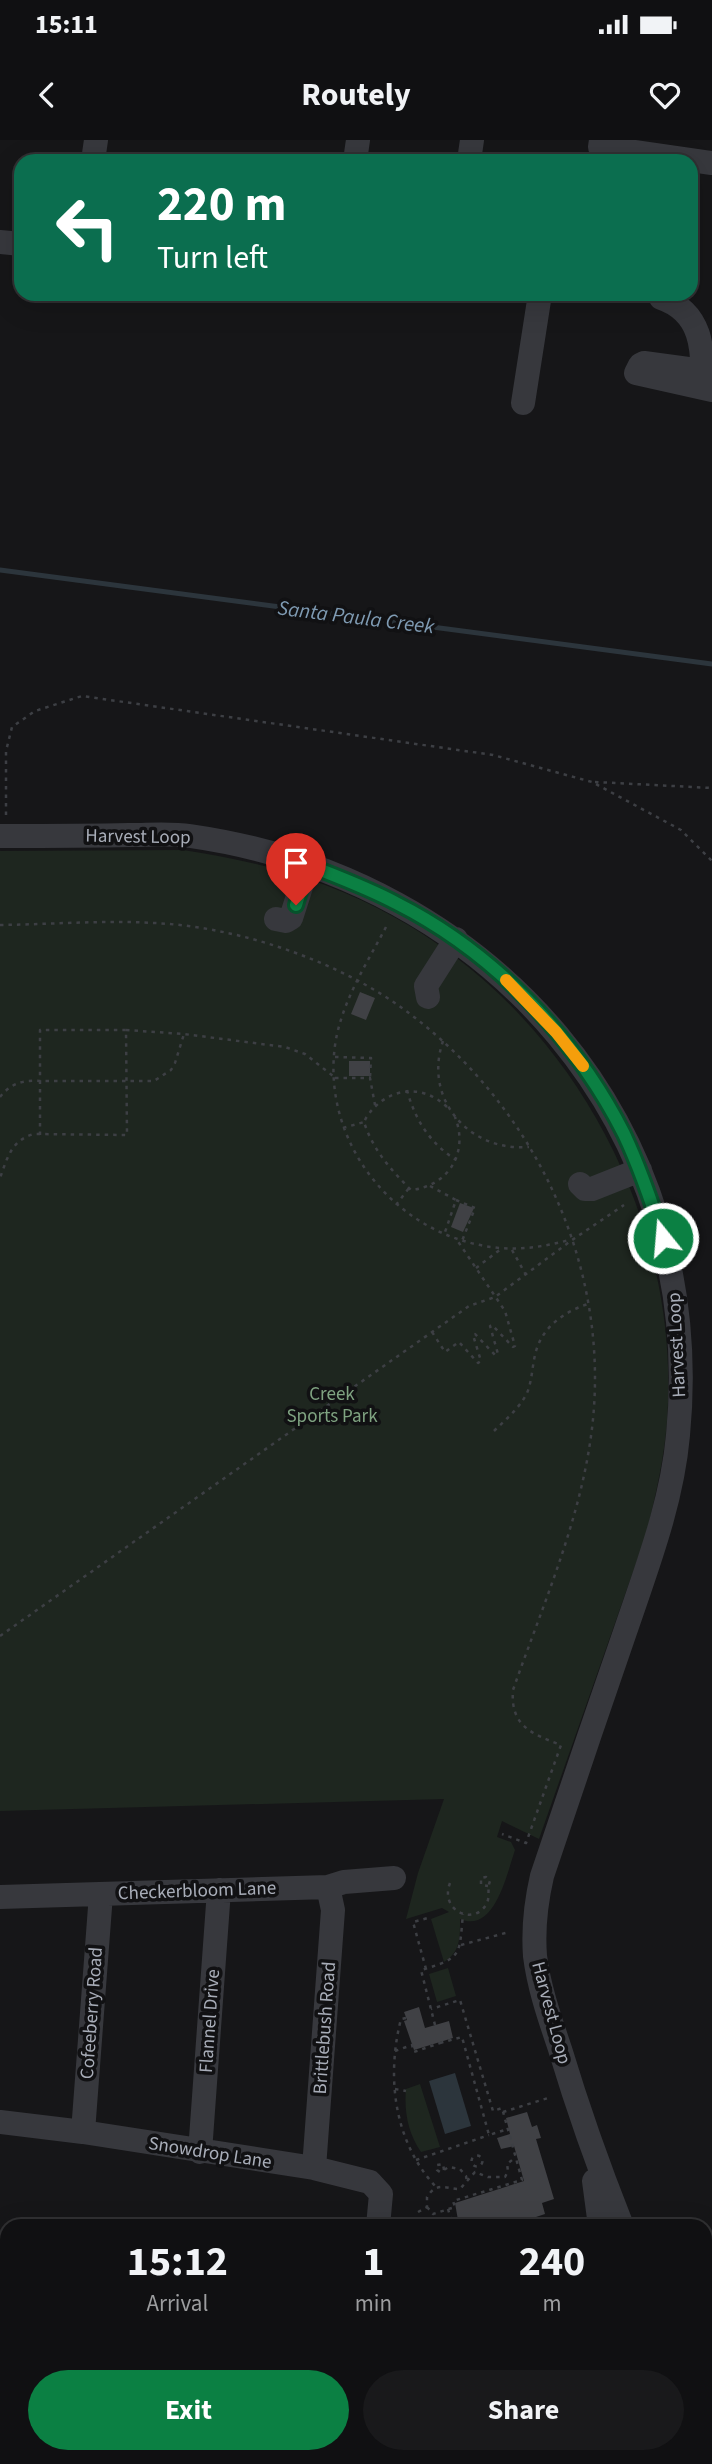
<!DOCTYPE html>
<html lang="en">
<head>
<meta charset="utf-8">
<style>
  :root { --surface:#101012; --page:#19191b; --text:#f1f3f6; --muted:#9c9d9f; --line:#303032; --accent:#0b8043 }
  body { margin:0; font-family:"Source Sans 3",sans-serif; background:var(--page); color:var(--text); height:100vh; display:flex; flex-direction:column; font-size:26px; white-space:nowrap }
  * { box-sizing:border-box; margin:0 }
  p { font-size:23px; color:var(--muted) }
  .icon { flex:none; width:38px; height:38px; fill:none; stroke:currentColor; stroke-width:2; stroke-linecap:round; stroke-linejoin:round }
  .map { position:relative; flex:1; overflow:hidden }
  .sheet { position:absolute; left:0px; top:2079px; width:712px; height:245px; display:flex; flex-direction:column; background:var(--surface); border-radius:21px 21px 0 0; box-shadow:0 7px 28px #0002,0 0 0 2px var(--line) }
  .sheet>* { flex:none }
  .banner { position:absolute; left:14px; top:14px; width:684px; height:147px; border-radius:21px; box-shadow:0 7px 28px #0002,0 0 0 2px var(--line); background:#0b6e4f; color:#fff; overflow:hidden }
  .pin { position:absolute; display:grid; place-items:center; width:60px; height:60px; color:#fff; margin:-72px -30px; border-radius:50% 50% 50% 0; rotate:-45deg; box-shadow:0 0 7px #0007 }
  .pin .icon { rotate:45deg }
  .me { position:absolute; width:77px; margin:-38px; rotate:343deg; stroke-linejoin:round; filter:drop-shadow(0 0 5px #0008) }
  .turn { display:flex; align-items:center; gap:24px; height:147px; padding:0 28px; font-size:32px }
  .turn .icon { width:91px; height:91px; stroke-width:2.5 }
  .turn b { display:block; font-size:49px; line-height:60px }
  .eta { display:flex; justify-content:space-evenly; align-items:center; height:119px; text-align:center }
  .eta b { font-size:42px; font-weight:700; line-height:49px }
  .button { display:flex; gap:14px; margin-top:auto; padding:14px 28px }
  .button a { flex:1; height:80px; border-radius:42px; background:var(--accent); color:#fff; font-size:28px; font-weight:700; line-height:80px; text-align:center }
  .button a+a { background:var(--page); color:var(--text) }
  .status { display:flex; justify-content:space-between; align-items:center; height:49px; padding:0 35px; background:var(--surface); direction:ltr }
  .status svg { height:19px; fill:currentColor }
  header { display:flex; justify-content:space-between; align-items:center; height:91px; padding:0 28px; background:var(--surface); font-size:32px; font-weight:700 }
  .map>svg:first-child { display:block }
  .green { fill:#1e261f }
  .water { fill:#2c353c }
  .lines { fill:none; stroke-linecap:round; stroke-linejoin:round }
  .stream { stroke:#2c353c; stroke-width:5 }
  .building { fill:#404145 }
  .path { stroke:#3d3f44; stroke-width:2.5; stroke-dasharray:3.5 5; stroke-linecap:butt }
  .minor { stroke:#37383d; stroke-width:24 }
  .route-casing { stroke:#07532c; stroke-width:18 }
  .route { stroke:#0b8043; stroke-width:12 }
  .slow { stroke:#f59e0b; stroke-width:12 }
  .labels { text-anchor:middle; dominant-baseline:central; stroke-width:7; stroke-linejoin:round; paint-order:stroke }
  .street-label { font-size:19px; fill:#a8adb8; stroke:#111113 }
  .park-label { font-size:19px; fill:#7fa381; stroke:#111113 }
  .water-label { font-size:21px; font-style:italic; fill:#7f9bb3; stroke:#111113 }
</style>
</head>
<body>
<div class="status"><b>15:11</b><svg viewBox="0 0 49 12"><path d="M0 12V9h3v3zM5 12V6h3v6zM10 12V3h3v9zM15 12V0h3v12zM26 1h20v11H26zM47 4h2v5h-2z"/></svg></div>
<header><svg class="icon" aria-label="back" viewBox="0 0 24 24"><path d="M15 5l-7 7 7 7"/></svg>Routely<svg class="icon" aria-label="heart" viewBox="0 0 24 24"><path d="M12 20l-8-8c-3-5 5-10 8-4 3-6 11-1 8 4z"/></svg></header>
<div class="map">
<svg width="712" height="2324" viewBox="0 0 712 2324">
  <rect width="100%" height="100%" fill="#161618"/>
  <path class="green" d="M 183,710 C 257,721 329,740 394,777 C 571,874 682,1079 667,1281 C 664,1320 655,1358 646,1395 L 539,1699 L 502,1681 L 497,1697 L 511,1702 L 515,1710 C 507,1733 495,1794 460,1779 C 460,1796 461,1812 444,1822 L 431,1779 L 449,1772 L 442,1768 L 406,1779 L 418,1733 L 444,1659 L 0,1671 L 0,711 Z
    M 448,1828 L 456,1856 L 437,1862 L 429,1834 Z
    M 420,1944 L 440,2007 L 421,2012 C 408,1993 404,1972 406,1949 Z"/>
  <path class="water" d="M 455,1933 L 471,1986 L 445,1994 L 429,1941 Z"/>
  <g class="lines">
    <path class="stream" d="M 0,430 L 712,524"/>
  </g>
  <path class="building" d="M 360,852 L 375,858 L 366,880 L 351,874 Z
    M 349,921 L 370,921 L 370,936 L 349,936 Z
    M 460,1063 L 474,1068 L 463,1092 L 451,1087 Z
    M 419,1867 L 425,1888 L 449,1881 L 453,1898 L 414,1910 L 404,1881 L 407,1880 L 404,1872 Z
    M 527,1972 L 532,1987 L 537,1985 L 541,1998 L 536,1999 L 554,2059 L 542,2063 L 545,2074 L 536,2077 L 539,2086 L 459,2086 L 455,2063 L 524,2041 L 514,2006 L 501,2009 L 497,1998 L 510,1994 L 506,1978 Z"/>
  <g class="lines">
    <path class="path" d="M 595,642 L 712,648
      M 6,675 L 6,611 L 12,587 L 35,571 L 82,556 L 493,615 L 592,642 L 681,690 L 712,721
      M 0,785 C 72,784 147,776 218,791 C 280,803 351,831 402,868 C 536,965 614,1131 591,1296 C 579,1384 542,1467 513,1550 C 510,1586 532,1594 561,1605 L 526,1703 L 502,1694
      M 386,787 C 367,823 344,858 336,899 C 318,1002 397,1099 500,1108 C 524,1110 547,1106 569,1100
      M 126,890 L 184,894 L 285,907 L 305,914 L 333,936
      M 443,901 C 423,959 469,1012 529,1007
      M 335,917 L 371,918 L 370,938
      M 335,938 L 370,938 L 375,965
      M 407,950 C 415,980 430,1003 456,1020
      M 0,957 C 11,943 23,940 40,941 L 40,890 L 126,890 L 127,995 L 34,994 C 11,1000 7,1019 0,1038
      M 447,967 C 421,942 385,948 366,978 L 364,982 C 373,1010 391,1030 411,1050 C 449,1046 469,1012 455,977
      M 343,988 L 364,982
      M 40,995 L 40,941 L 154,941 L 171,930 L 175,923 L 184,894
      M 430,1046 L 456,1060 L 444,1095
      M 456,1060 L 475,1068 L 462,1101
      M 396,1065 L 409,1048
      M 512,1110 L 526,1135
      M 476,1128 L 501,1109
      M 432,1192 L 445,1212 L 459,1202 L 478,1223 L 481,1221 L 473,1195 L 475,1194 L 495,1215 L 498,1214 L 490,1186 L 492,1185 L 513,1207 L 515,1206 L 505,1171 L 457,1100
      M 494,1291 C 506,1279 519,1269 527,1253 C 532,1241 532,1228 535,1215 C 541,1188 563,1172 588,1164
      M 0,1496 L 469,1166 L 495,1157 L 572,1100 L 624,1065
      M 450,1743 C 439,1771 475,1787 487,1763 C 490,1756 487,1748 490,1741 L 486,1737 L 481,1738 L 481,1745 L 488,1746
      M 461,1805 L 509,1792
      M 426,1829 L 413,1782 L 428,1778
      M 406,1878 L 401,1879 C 386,1937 394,2002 436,2047
      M 435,1885 L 421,1830 C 463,1818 459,1815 463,1774
      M 440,1903 L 462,1897 L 489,1995 L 508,1989
      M 395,1911 L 412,1905 L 414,1912 L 440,1903
      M 395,1949 L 406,1951
      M 503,1972 L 548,1958
      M471.5 2021a5.5 5.5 0 1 1 11 0a5.5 5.5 0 1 1-11 0Z
      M 416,2020 L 489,1995
      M 444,2030 L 443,2024 L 437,2025 L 437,2030 L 440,2032 L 449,2027 L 460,2029 L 466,2036 L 467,2042
      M 427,2067 L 433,2074 L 455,2067 L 453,2061 L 522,2040 L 502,1968 L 493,1971 L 460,1860 L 431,1869
      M 448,2069 L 453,2086
      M 418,2072 L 427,2067 L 427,2057 C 437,2041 446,2049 460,2049 L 475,2032 L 488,2037 L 505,2037 L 508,2031 L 507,2024 L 516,2017
      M 656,2317 L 658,2324"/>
    <path class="minor" d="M 601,0 L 600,7 L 712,23
      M 93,21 L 96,0
      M 355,21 L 358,0
      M 469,21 L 472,0
      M 0,102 L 21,104
      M 661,158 C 702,172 704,209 702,247
      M 712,232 L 644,223 L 640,225 L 636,233 L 712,250
      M 523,263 L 540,154
      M 0,696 C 43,696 86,696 129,695 C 149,695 170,693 190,696 C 491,739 708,986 678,1295 C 672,1363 647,1427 625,1492 C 597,1573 569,1655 542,1736 C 536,1762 533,1789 535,1816 C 539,1848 550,1879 560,1909 C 578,1969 599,2028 622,2086
      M 276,779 L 286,781 L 291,778 L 308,725
      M 428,857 L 426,846 L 456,799
      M 580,1044 L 585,1049 L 592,1049 L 640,1030
      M 0,1757 L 328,1747 L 344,1742 L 394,1738
      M 0,1982 L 83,1992 L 314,2028 L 370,2042 L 381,2054 L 378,2086
      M 83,1992 L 101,1754
      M 200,2012 L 219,1750
      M 314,2028 L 333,1770 L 328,1747
      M 594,2041 L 600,2086
      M 0,2105 L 7,2106
      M 705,2259 L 712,2257
      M 546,2317 L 548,2324
      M 682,2317 L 684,2324
      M 33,2324 L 34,2317
      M 219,2324 L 221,2317
      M 398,2324 L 400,2317"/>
  </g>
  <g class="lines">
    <defs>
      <path id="route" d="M 296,765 L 308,725 C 338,737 368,748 396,763 C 493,812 575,897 624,994 C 640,1028 652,1063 663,1098"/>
    </defs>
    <use href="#route" class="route-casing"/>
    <use href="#route" class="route"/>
    <path class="slow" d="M 506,840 L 556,892 L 583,926"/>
  </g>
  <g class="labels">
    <g class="street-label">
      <text transform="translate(138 697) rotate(1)">Harvest Loop</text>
      <text transform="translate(677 1205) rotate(-93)">Harvest Loop</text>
      <text transform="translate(197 1751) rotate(-2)">Checkerbloom Lane</text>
      <text transform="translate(92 1873) rotate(-86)">Cofeeberry Road</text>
      <text transform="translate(551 1873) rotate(75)">Harvest Loop</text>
      <text transform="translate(210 1881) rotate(-86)">Flannel Drive</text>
      <text transform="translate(325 1888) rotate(-86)">Brittlebush Road</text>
      <text transform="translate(210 2013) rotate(9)">Snowdrop Lane</text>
    </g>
    <g class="park-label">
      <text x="332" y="1254">Creek<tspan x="332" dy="22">Sports Park</tspan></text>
    </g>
    <g class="water-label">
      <text transform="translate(356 477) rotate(7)">Santa Paula Creek</text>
    </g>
  </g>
</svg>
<div class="pin" style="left:296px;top:765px;background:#d93025"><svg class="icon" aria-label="arrive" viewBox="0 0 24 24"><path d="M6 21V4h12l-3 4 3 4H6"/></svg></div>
<svg class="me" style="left:663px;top:1098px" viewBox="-20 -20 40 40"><circle r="17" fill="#0b8043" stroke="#fff" stroke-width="3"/><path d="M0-11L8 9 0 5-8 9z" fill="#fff"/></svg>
<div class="banner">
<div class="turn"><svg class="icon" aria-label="left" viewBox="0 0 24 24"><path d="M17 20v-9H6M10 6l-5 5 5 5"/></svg><div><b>220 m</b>Turn left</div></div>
</div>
<section class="sheet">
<div class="eta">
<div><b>15:12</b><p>Arrival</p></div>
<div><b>1</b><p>min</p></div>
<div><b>240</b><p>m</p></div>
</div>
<div class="button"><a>Exit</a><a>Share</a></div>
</section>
</div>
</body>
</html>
